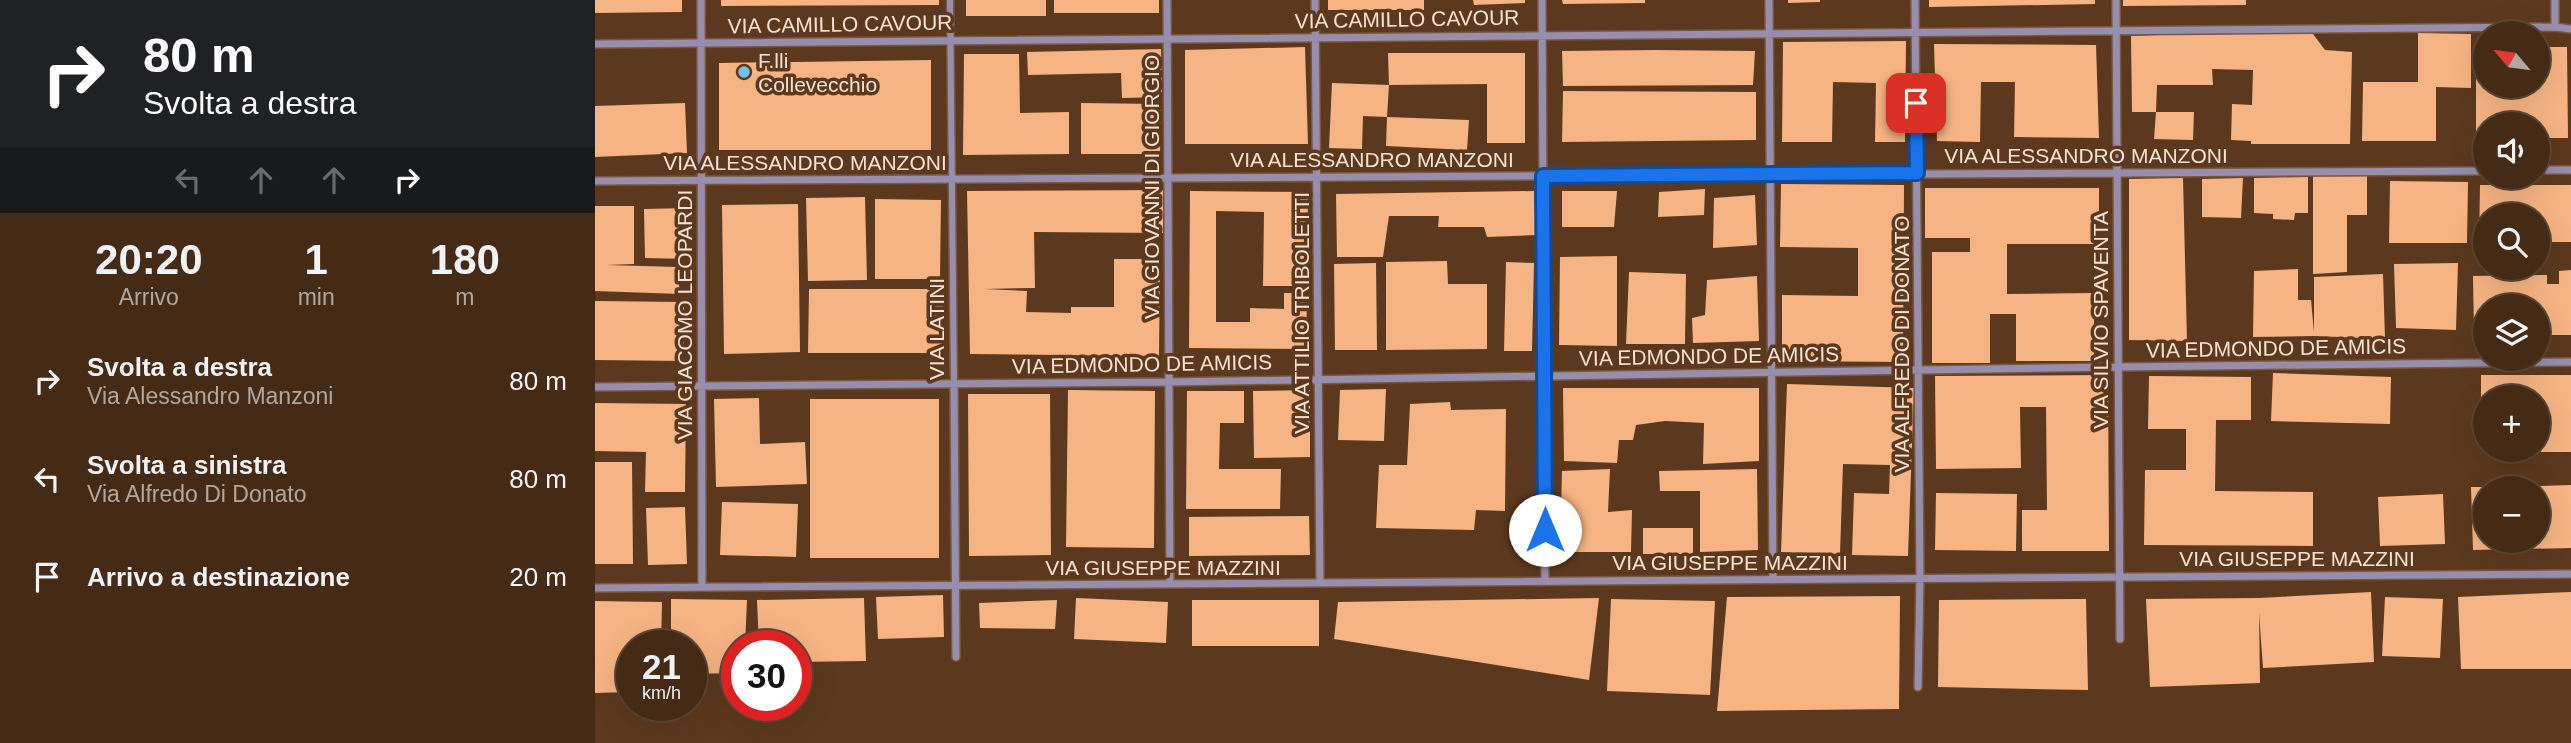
<!DOCTYPE html>
<html lang="it">
<head>
<meta charset="utf-8">
<style>
  :root { --surface:#452b16; --page:#4c331f; --text:#f1f3f6; --muted:#b0a7a1; --line:#5d4735 }
  body { margin:0; font-family:Arial,sans-serif; background:var(--page); color:var(--text); height:100vh; display:flex; flex-direction:column; font-size:26px; white-space:nowrap }
  * { box-sizing:border-box; margin:0 }
  p { font-size:23px; color:var(--muted) }
  .icon { flex:none; width:38px; height:38px; fill:none; stroke:currentColor; stroke-width:2; stroke-linecap:round; stroke-linejoin:round }
  .map { position:relative; flex:1; overflow:hidden }
  .drawer { display:flex; flex-direction:column; background:var(--surface); width:595px }
  .drawer>* { flex:none }
  .hud { background:#202124; color:#fff; overflow:hidden }
  .needle { width:46px; rotate:299deg }
  .tools { position:absolute; left:1878px; top:21px; display:grid; gap:14px }
  .tools a { display:grid; place-items:center; width:77px; height:77px; border-radius:50%; background:var(--surface); box-shadow:0 7px 28px #0002,0 0 0 2px var(--line); font-size:35px }
  .speed { position:absolute; left:21px; top:630px; display:flex; gap:14px; font-size:35px; font-weight:700; text-align:center }
  .speed>* { display:grid; place-content:center; width:91px; height:91px; border-radius:50%; background:var(--surface); box-shadow:0 7px 28px #0002,0 0 0 2px var(--line); line-height:1 }
  .speed small { font-size:18px; font-weight:400 }
  .speed .limit { border:10px solid #d22; background:#fff; color:#111 }
  .pin { position:absolute; display:grid; place-items:center; width:60px; height:60px; color:#fff; margin:-30px; border-radius:14px; box-shadow:0 4px 10px #0006 }
  .me { position:absolute; width:77px; margin:-38px; rotate:0deg; stroke-linejoin:round; filter:drop-shadow(0 0 5px #0008) }
  .turn { display:flex; align-items:center; gap:24px; height:147px; padding:0 28px; font-size:32px }
  .turn .icon { width:91px; height:91px; stroke-width:2.5 }
  .turn b { display:block; font-size:49px; line-height:60px }
  .lanes { display:flex; align-items:center; height:66px; padding:0 28px; background:#0003; justify-content:center; gap:35px; direction:ltr }
  .lanes .off { opacity:.35 }
  .eta { display:flex; justify-content:space-evenly; align-items:center; height:119px; text-align:center }
  .eta b { font-size:42px; font-weight:600; line-height:49px }
  ul { padding:0; list-style:none }
  li { display:flex; align-items:center; gap:21px; height:98px; padding:0 28px }
  li div { flex:1 }
  li b { display:block; font-size:26px }
  li em { font-style:normal }
  main { display:flex; flex:1; min-height:0 }
  .map>svg:first-child { display:block }
  .building { fill:#f6b484 }
  .lines { fill:none; stroke-linecap:round; stroke-linejoin:round }
  .pedestrian-casing { stroke:#78573e; stroke-width:9 }
  .minor-casing { stroke:#78573e; stroke-width:10 }
  .pedestrian { stroke:#968eac; stroke-width:6 }
  .minor { stroke:#968eac; stroke-width:7 }
  .route-casing { stroke:#114b97; stroke-width:18 }
  .route { stroke:#1a73e8; stroke-width:12 }
  .poi-dot { fill:#70c2f4; stroke:#5c391e; stroke-width:2.5 }
  .labels { text-anchor:middle; dominant-baseline:central; stroke-width:7; stroke-linejoin:round; paint-order:stroke }
  .street-label { font-size:21px; fill:#f7e1d2; stroke:#5c391e }
  .poi-label { font-size:21px; fill:#f7e1d2; stroke:#5c391e; text-anchor:start }
</style>
</head>
<body>
<main>
<section class="drawer">
<div class="hud">
<div class="turn"><svg class="icon" aria-label="right" viewBox="0 0 24 24"><path d="M7 20v-9h11M14 6l5 5-5 5"/></svg><div><b>80 m</b>Svolta a destra</div></div>
<div class="lanes"><svg class="icon off" aria-label="left" viewBox="0 0 24 24"><path d="M17 20v-9H6M10 6l-5 5 5 5"/></svg><svg class="icon off" aria-label="ahead" viewBox="0 0 24 24"><path d="M12 20V5M6 11l6-6 6 6"/></svg><svg class="icon off" aria-label="ahead" viewBox="0 0 24 24"><path d="M12 20V5M6 11l6-6 6 6"/></svg><svg class="icon" aria-label="right" viewBox="0 0 24 24"><path d="M7 20v-9h11M14 6l5 5-5 5"/></svg></div>
</div>
<div class="eta">
<div><b>20:20</b><p>Arrivo</p></div>
<div><b>1</b><p>min</p></div>
<div><b>180</b><p>m</p></div>
</div>
<ul>
<li><svg class="icon" aria-label="right" viewBox="0 0 24 24"><path d="M7 20v-9h11M14 6l5 5-5 5"/></svg><div><b>Svolta a destra</b><p>Via Alessandro Manzoni</p></div><em>80 m</em></li>
<li><svg class="icon" aria-label="left" viewBox="0 0 24 24"><path d="M17 20v-9H6M10 6l-5 5 5 5"/></svg><div><b>Svolta a sinistra</b><p>Via Alfredo Di Donato</p></div><em>80 m</em></li>
<li><svg class="icon" aria-label="arrive" viewBox="0 0 24 24"><path d="M6 21V4h12l-3 4 3 4H6"/></svg><div><b>Arrivo a destinazione</b></div><em>20 m</em></li>
</ul>
</section>
<div class="map">
<svg width="1976" height="743" viewBox="0 0 1976 743">
  <rect width="100%" height="100%" fill="#5c391e"/>
  <path class="building" d="M 0,0 L 87,0 L 87,12 L 0,13 Z
    M 126,0 L 344,0 L 344,5 L 126,6 Z
    M 371,0 L 451,0 L 451,16 L 371,16 Z
    M 459,0 L 564,0 L 564,13 L 459,13 Z
    M 733,0 L 829,0 L 829,10 L 733,10 Z
    M 878,0 L 930,0 L 930,3 L 879,5 Z
    M 967,0 L 1050,0 L 1050,3 L 968,4 Z
    M 1193,0 L 1225,0 L 1225,2 L 1193,3 Z
    M 1334,0 L 1500,0 L 1500,4 L 1334,7 Z
    M 1528,0 L 1651,0 L 1651,5 L 1528,6 Z
    M 1616,33 L 1718,34 L 1730,50 L 1757,52 L 1755,144 L 1656,144 L 1656,141 L 1636,140 L 1637,104 L 1657,105 L 1658,70 L 1617,69 L 1618,85 L 1562,85 L 1561,112 L 1537,112 L 1536,36 Z
    M 1823,33 L 1876,34 L 1876,88 L 1841,87 L 1841,141 L 1767,141 L 1768,82 L 1823,82 Z
    M 1311,41 L 1310,142 L 1280,142 L 1281,83 L 1238,82 L 1237,142 L 1187,142 L 1188,42 Z
    M 1339,44 L 1501,45 L 1504,138 L 1419,137 L 1420,82 L 1386,82 L 1385,142 L 1342,141 Z
    M 710,47 L 713,144 L 590,144 L 590,50 Z
    M 1942,47 L 1972,47 L 1973,138 L 1942,138 L 1942,124 L 1890,124 L 1890,139 L 1881,139 L 1881,48 L 1890,48 L 1890,86 L 1942,86 Z
    M 566,49 L 567,97 L 527,98 L 526,73 L 433,75 L 432,52 Z
    M 1060,50 L 1160,51 L 1158,85 L 968,86 L 967,51 Z
    M 793,53 L 930,53 L 930,143 L 892,143 L 892,84 L 794,85 Z
    M 369,54 L 424,54 L 425,113 L 474,112 L 474,154 L 368,155 Z
    M 336,60 L 336,150 L 124,150 L 124,63 Z
    M 737,83 L 794,85 L 792,117 L 874,120 L 872,150 L 791,146 L 792,117 L 768,116 L 767,149 L 734,148 Z
    M 968,91 L 1161,92 L 1161,140 L 967,142 Z
    M 90,103 L 92,153 L 0,157 L 0,106 Z
    M 486,103 L 566,104 L 565,154 L 486,154 Z
    M 1561,112 L 1599,112 L 1598,140 L 1559,139 Z
    M 1718,176 L 1772,176 L 1772,215 L 1752,215 L 1752,272 L 1718,274 Z
    M 1713,177 L 1713,213 L 1700,213 L 1699,220 L 1678,219 L 1678,214 L 1659,213 L 1659,178 Z
    M 1588,178 L 1592,341 L 1534,340 L 1534,179 Z
    M 1648,178 L 1646,218 L 1607,217 L 1607,179 Z
    M 1795,181 L 1873,182 L 1872,243 L 1794,243 Z
    M 1186,184 L 1309,185 L 1308,362 L 1187,361 L 1187,295 L 1263,296 L 1263,248 L 1185,247 Z
    M 1885,185 L 1976,185 L 1976,242 L 1942,242 L 1942,215 L 1890,215 L 1890,242 L 1884,242 Z
    M 1330,188 L 1504,188 L 1504,244 L 1412,244 L 1412,294 L 1499,293 L 1499,361 L 1421,361 L 1421,314 L 1395,314 L 1395,363 L 1337,363 L 1337,252 L 1375,252 L 1375,238 L 1330,238 Z
    M 1110,189 L 1109,215 L 1063,217 L 1064,192 Z
    M 568,190 L 568,233 L 439,232 L 440,288 L 389,289 L 432,291 L 431,312 L 476,313 L 476,307 L 519,307 L 519,259 L 565,259 L 564,356 L 375,354 L 372,191 Z
    M 595,191 L 713,192 L 712,286 L 668,286 L 669,212 L 621,211 L 621,322 L 655,322 L 655,308 L 689,309 L 689,293 L 712,293 L 711,349 L 594,348 Z
    M 939,191 L 941,235 L 892,237 L 889,227 L 843,227 L 844,216 L 794,216 L 788,257 L 742,257 L 741,194 Z
    M 967,191 L 1022,191 L 1019,227 L 967,227 Z
    M 1160,195 L 1162,245 L 1118,248 L 1119,198 Z
    M 270,197 L 272,280 L 213,281 L 211,198 Z
    M 280,199 L 346,200 L 345,279 L 280,279 Z
    M 203,204 L 205,352 L 129,354 L 127,205 Z
    M 0,206 L 39,206 L 39,264 L 12,265 L 82,267 L 85,294 L 0,291 Z
    M 92,208 L 93,259 L 50,258 L 49,209 Z
    M 1022,256 L 1022,346 L 964,345 L 965,257 Z
    M 852,261 L 853,284 L 892,284 L 892,349 L 791,350 L 791,262 Z
    M 911,262 L 939,263 L 937,351 L 909,351 Z
    M 781,263 L 782,350 L 740,350 L 739,264 Z
    M 1863,263 L 1861,330 L 1801,328 L 1799,264 Z
    M 1703,269 L 1703,300 L 1716,300 L 1719,332 L 1719,277 L 1788,274 L 1790,339 L 1719,336 L 1658,337 L 1659,271 Z
    M 1976,270 L 1976,335 L 1942,335 L 1942,306 L 1890,306 L 1890,336 L 1879,336 L 1878,276 L 1952,275 L 1952,284 L 1964,284 L 1964,271 Z
    M 1034,272 L 1091,274 L 1090,344 L 1031,344 Z
    M 1162,276 L 1164,341 L 1098,343 L 1097,318 L 1110,315 L 1112,280 Z
    M 214,289 L 348,289 L 348,353 L 213,353 Z
    M 0,301 L 89,302 L 88,361 L 0,360 Z
    M 1678,373 L 1796,377 L 1795,424 L 1676,421 Z
    M 1513,375 L 1514,551 L 1427,551 L 1427,510 L 1452,510 L 1451,407 L 1425,407 L 1426,468 L 1341,469 L 1340,376 Z
    M 1886,375 L 1976,375 L 1976,452 L 1946,452 L 1942,397 L 1890,397 L 1890,423 L 1886,423 Z
    M 1554,376 L 1656,377 L 1656,420 L 1621,420 L 1620,491 L 1718,492 L 1718,546 L 1549,545 L 1550,470 L 1591,470 L 1591,429 L 1553,429 Z
    M 1192,384 L 1319,388 L 1313,556 L 1257,555 L 1259,493 L 1294,494 L 1295,465 L 1248,464 L 1245,554 L 1186,552 Z
    M 968,388 L 1164,388 L 1164,461 L 1108,464 L 1109,423 L 1070,421 L 1041,425 L 1038,440 L 1024,440 L 1022,463 L 969,461 Z
    M 791,389 L 789,441 L 743,440 L 745,390 Z
    M 473,390 L 560,391 L 559,548 L 471,547 Z
    M 715,390 L 715,457 L 659,458 L 658,391 Z
    M 592,391 L 649,391 L 649,423 L 625,423 L 624,469 L 686,469 L 685,509 L 591,509 Z
    M 373,394 L 455,394 L 456,555 L 374,556 Z
    M 164,398 L 165,444 L 210,442 L 212,484 L 121,487 L 119,399 Z
    M 215,399 L 344,399 L 344,558 L 215,558 Z
    M 855,402 L 856,410 L 911,409 L 910,511 L 881,510 L 879,530 L 781,528 L 784,465 L 812,465 L 815,404 Z
    M 0,403 L 91,404 L 90,492 L 50,492 L 51,452 L 0,451 Z
    M 0,462 L 37,462 L 38,564 L 0,564 Z
    M 1015,469 L 1013,512 L 1037,510 L 1036,552 L 965,552 L 967,471 Z
    M 1162,469 L 1163,550 L 1105,552 L 1105,491 L 1065,491 L 1064,471 Z
    M 1976,485 L 1976,548 L 1878,550 L 1876,487 L 1890,487 L 1890,541 L 1942,541 L 1942,486 Z
    M 1341,493 L 1422,494 L 1421,551 L 1340,550 Z
    M 1848,494 L 1850,544 L 1785,546 L 1783,497 Z
    M 127,502 L 203,504 L 201,557 L 125,555 Z
    M 90,507 L 92,564 L 53,565 L 51,508 Z
    M 714,516 L 715,555 L 594,556 L 594,517 Z
    M 1048,528 L 1098,528 L 1098,554 L 1048,554 Z
    M 1776,592 L 1779,662 L 1668,668 L 1664,613 L 1665,683 L 1555,687 L 1551,599 L 1664,598 Z
    M 1976,592 L 1976,669 L 1866,669 L 1863,597 Z
    M 348,595 L 349,637 L 283,639 L 281,597 Z
    M 1305,596 L 1304,709 L 1122,711 L 1132,597 Z
    M 1790,597 L 1848,599 L 1845,658 L 1787,656 Z
    M 269,598 L 271,661 L 201,662 L 201,646 L 164,646 L 162,600 Z
    M 481,598 L 573,602 L 571,643 L 479,639 Z
    M 1004,598 L 994,680 L 739,639 L 743,602 Z
    M 76,599 L 152,600 L 150,646 L 142,646 L 142,673 L 96,674 L 96,646 L 76,646 Z
    M 1016,599 L 1120,601 L 1115,695 L 1012,691 Z
    M 1491,599 L 1493,690 L 1343,687 L 1344,600 Z
    M 462,600 L 460,629 L 385,628 L 384,603 Z
    M 597,600 L 724,600 L 724,646 L 597,646 Z
    M 0,601 L 67,602 L 66,646 L 37,646 L 37,692 L 0,693 Z"/>
  <g class="lines">
    <defs>
      <path id="pedestrian" d="M 355,0 L 359,384"/>
      <path id="minor" d="M 106,0 L 107,587
        M 572,0 L 575,584
        M 720,0 L 725,583
        M 947,0 L 950,581
        M 1174,0 L 1178,580
        M 1320,0 L 1325,578 L 1323,687
        M 1521,0 L 1525,639
        M 1960,27 L 1960,0
        M 0,44 L 1960,27 L 1976,29
        M 1942,170 L 1976,170
        M 0,181 L 1890,171
        M 359,384 L 361,657
        M 0,387 L 574,382 L 1521,367 L 1976,362
        M 0,588 L 1976,574"/>
    </defs>
    <use href="#pedestrian" class="pedestrian-casing"/>
    <use href="#minor" class="minor-casing"/>
    <use href="#pedestrian" class="pedestrian"/>
    <use href="#minor" class="minor"/>
  </g>
  <g class="lines">
    <defs>
      <path id="route" d="M 950,530 L 948,176 L 1322,173 L 1321,103"/>
    </defs>
    <use href="#route" class="route-casing"/>
    <use href="#route" class="route"/>
  </g>
  <circle class="poi-dot" cx="149" cy="72" r="7"/>
  <g class="labels">
    <g class="street-label">
      <text transform="translate(812 19) rotate(-1)">VIA CAMILLO CAVOUR</text>
      <text transform="translate(245 24) rotate(-1)">VIA CAMILLO CAVOUR</text>
      <text x="1491" y="155">VIA ALESSANDRO MANZONI</text>
      <text x="777" y="159">VIA ALESSANDRO MANZONI</text>
      <text x="210" y="162">VIA ALESSANDRO MANZONI</text>
      <text transform="translate(556 187) rotate(-90)">VIA GIOVANNI DI GIORGIO</text>
      <text transform="translate(706 313) rotate(-90)">VIA ATTILIO TRIBOLETTI</text>
      <text transform="translate(89 315) rotate(-90)">VIA GIACOMO LEOPARDI</text>
      <text transform="translate(1505 320) rotate(-90)">VIA SILVIO SPAVENTA</text>
      <text transform="translate(341 329) rotate(-90)">VIA LATINI</text>
      <text transform="translate(1306 344) rotate(-90)">VIA ALFREDO DI DONATO</text>
      <text transform="translate(1681 348) rotate(-1)">VIA EDMONDO DE AMICIS</text>
      <text transform="translate(1114 356) rotate(-1)">VIA EDMONDO DE AMICIS</text>
      <text transform="translate(547 364) rotate(-1)">VIA EDMONDO DE AMICIS</text>
      <text x="1702" y="558">VIA GIUSEPPE MAZZINI</text>
      <text x="1135" y="562">VIA GIUSEPPE MAZZINI</text>
      <text x="568" y="567">VIA GIUSEPPE MAZZINI</text>
    </g>
    <g class="poi-label">
      <text x="163" y="60">F.lli<tspan x="163" dy="24">Collevecchio</tspan></text>
    </g>
  </g>
</svg>
<div class="tools">
<a><svg class="needle" viewBox="-14 -14 28 28"><path d="M0-13l5 13h-10z" fill="#e53935"/><path d="M0 13l5-13h-10z" fill="#b0a7a1"/></svg></a>
<a><svg class="icon" aria-label="sound" viewBox="0 0 24 24"><path d="M4 9h4l5-4v14l-5-4H4zM17 9q2 3 0 6"/></svg></a>
<a><svg class="icon" aria-label="search" viewBox="0 0 24 24"><circle cx="10" cy="10" r="6"/><path d="M15 15l6 6"/></svg></a>
<a><svg class="icon" aria-label="layers" viewBox="0 0 24 24"><path d="M12 4l9 5-9 5-9-5zM3 14l9 5 9-5"/></svg></a>
<a>+</a>
<a>−</a>
</div>
<div class="speed"><div>21<small>km/h</small></div><div class="limit">30</div></div>
<div class="pin" style="left:1321px;top:103px;background:#d93025"><svg class="icon" aria-label="arrive" viewBox="0 0 24 24"><path d="M6 21V4h12l-3 4 3 4H6"/></svg></div>
<svg class="me" style="left:950px;top:530px" viewBox="-20 -20 40 40"><circle r="19" fill="#fff"/><path d="M0-13L10 11 0 6-10 11z" fill="#1a73e8"/></svg>
</div>
</main>
</body>
</html>
